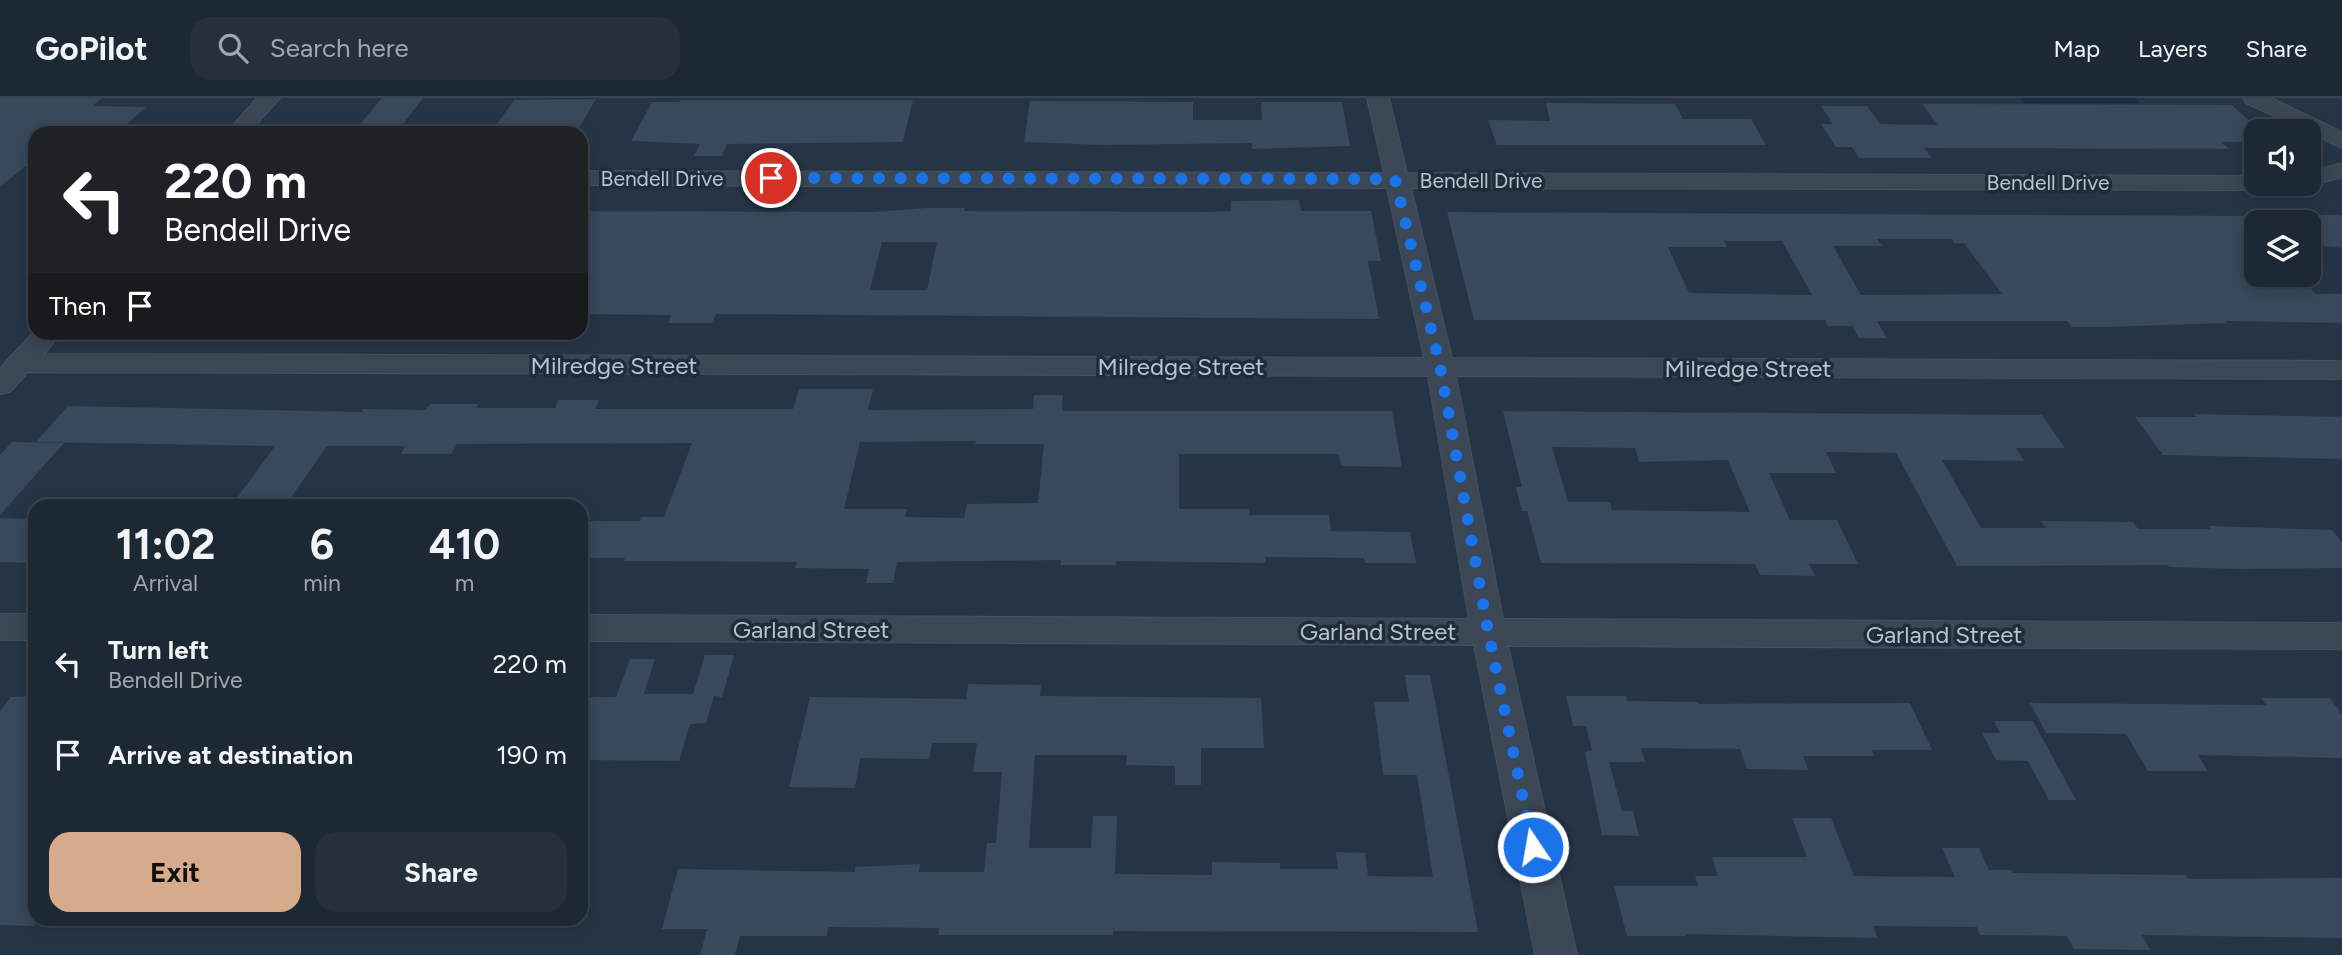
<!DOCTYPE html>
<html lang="en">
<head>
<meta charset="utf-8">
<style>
  :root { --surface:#1c2834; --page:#25303c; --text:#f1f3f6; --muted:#a0a6ac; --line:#3a444f; --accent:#d6ab8b }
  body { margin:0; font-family:Figtree,sans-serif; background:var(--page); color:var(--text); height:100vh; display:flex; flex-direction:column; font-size:26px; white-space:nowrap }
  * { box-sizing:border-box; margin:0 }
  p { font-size:23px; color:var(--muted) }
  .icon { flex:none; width:38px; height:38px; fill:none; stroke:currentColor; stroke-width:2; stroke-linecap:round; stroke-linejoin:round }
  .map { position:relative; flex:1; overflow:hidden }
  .sheet { position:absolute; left:28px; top:401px; width:560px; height:427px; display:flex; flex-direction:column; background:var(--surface); border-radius:21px; box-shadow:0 4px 18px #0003,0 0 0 2px var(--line) }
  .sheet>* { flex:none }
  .hud { position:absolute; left:28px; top:28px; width:560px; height:214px; border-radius:21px; box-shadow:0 4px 18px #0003,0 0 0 2px var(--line); background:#202124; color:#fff; overflow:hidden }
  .buttons { position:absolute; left:2244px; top:21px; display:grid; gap:14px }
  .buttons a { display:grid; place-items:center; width:77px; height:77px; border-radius:14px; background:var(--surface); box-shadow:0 4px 18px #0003,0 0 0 2px var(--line); font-size:35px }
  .pin { position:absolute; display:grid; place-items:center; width:60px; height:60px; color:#fff; margin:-30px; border:4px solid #fff; border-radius:50%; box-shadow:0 2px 7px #0007 }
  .me { position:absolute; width:77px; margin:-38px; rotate:348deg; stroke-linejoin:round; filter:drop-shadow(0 0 5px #0008) }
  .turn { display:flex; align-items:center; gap:24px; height:147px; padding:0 21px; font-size:32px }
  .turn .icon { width:91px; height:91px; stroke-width:2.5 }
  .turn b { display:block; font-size:49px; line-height:60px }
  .then { display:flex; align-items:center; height:66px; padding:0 21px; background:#0003; gap:14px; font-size:26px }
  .eta { display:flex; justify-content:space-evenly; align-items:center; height:119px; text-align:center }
  .eta b { font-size:42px; font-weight:700; line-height:49px }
  .action { display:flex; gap:14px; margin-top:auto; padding:14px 21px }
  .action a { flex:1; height:80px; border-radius:21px; background:var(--accent); color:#111; font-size:28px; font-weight:700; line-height:80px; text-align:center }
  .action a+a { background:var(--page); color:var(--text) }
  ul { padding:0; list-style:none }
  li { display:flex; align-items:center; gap:21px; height:91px; padding:0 21px }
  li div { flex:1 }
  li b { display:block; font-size:26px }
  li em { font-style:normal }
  header { display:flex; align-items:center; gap:42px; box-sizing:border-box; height:98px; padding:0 35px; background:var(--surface); border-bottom:2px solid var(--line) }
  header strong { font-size:33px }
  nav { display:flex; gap:38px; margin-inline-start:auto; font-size:24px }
  .search { width:490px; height:63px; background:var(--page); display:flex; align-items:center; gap:18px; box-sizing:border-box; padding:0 24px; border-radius:21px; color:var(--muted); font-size:26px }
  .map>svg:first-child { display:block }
  .water { fill:#172c46 }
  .building { fill:#38495c; fill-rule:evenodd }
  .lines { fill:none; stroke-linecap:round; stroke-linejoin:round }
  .minor-casing { stroke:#44505e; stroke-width:2 }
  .minor { fill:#3b4755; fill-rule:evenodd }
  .route { stroke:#1a73e8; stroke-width:12; stroke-dasharray:0 21.6 }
  .labels { text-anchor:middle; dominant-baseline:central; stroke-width:7; stroke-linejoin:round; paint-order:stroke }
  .far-street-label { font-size:21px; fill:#b9c2ce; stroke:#1f2c3b }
  .street-label { font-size:24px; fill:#b9c2ce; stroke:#1f2c3b }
</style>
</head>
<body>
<header>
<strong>GoPilot</strong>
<div class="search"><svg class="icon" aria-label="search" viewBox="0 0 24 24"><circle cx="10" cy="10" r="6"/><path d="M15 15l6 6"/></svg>Search here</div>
<nav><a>Map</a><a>Layers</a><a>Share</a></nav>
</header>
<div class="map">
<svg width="2342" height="857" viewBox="0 0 2342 857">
  <rect width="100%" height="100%" fill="#263546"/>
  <path class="water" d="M 2020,0 L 2135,0 L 2140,5 L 2024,5 Z"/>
  <path class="building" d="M 0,0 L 102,0 L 92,8 L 146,9 L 117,35 L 35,35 L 35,70 L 24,69 L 0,89 Z
    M 382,0 L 423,0 L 396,35 L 353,35 Z
    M 596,1 L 576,35 L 491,35 L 514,2 Z
    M 680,2 L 913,2 L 903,44 L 727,46 L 722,58 L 694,58 L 700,46 L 631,43 L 652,4 L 679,4 Z
    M 1030,3 L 1193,4 L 1193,22 L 1262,22 L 1261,4 L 1342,4 L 1350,48 L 1252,51 L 1252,45 L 1103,47 L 1024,44 Z
    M 1546,5 L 1675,6 L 1683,21 L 1751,21 L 1766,47 L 1497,47 L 1488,22 L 1550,23 Z
    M 1922,6 L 2232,7 L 2260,33 L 2256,33 L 2256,44 L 2221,44 L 2229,51 L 1924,50 L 1932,60 L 1859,60 L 1852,49 L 1836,49 L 1821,26 L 1833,26 L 1821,8 L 1867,8 L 1880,26 L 1938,27 Z
    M 1299,102 L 1301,113 L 1371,113 L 1381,163 L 1368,163 L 1379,221 L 716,216 L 712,225 L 668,225 L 671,217 L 581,216 L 581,113 L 872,114 L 926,110 L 965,110 L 964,113 L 1212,114 L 1231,113 L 1231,103 ZM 882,144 L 937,144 L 927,192 L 870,192 Z
    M 1447,114 L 2256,118 L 2256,177 L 2297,177 L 2316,196 L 2342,196 L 2342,225 L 2225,223 L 2227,225 L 2106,229 L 2072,229 L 2067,223 L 1877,223 L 1887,240 L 1859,240 L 1852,228 L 1828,228 L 1825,222 L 1474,222 ZM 1877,141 L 1952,141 L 1954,145 L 1964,145 L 2002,196 L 1861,197 L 1833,148 L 1882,148 ZM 1724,143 L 1782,143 L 1812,197 L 1689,195 L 1668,149 L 1727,149 Z
    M 2301,117 L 2342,117 L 2342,149 L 2308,148 L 2308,124 Z
    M 799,291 L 873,291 L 868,312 L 1033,311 L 1034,297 L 1063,297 L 1062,313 L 1392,313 L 1402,369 L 1341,368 L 1339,356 L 1179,356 L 1179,411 L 1249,411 L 1249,417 L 1329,417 L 1331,433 L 1410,434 L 1416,465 L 1365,465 L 1364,460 L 1266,459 L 1266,465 L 1116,463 L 1116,467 L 1061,467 L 1061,462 L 897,464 L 893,485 L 866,485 L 869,471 L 795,470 L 797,464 L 624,463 L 625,460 L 581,460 L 581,423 L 640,423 L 641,419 L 664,419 L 692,345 L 457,346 L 451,356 L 401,356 L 405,348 L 327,348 L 285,408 L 231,408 L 275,348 L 36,344 L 68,308 L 362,314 L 363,311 L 426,312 L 430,306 L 478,306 L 476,310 L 555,310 L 558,302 L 599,302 L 595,311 L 793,311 ZM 976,343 L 975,346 L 1044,346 L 1038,405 L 967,406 L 964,420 L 905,419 L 907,411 L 844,411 L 860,344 Z
    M 1503,313 L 2042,317 L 2065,350 L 2016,350 L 2024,363 L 1942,362 L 1981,430 L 2046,430 L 2041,423 L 2133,424 L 2138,431 L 2211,431 L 2208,428 L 2332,432 L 2342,445 L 2342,470 L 2240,471 L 2169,469 L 2168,467 L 1957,468 L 1896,355 L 1826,354 L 1836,375 L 1769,375 L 1790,422 L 1837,422 L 1858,466 L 1809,466 L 1815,478 L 1760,477 L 1755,466 L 1541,465 L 1527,413 L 1522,413 L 1516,389 L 1522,389 ZM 1552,349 L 1635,350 L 1639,364 L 1728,362 L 1750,414 L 1612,412 L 1610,404 L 1568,404 Z
    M 2194,316 L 2342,319 L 2342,361 L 2163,357 L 2135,319 L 2197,319 Z
    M 12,344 L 64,345 L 0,417 L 0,357 Z
    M 0,420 L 35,421 L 35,465 L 0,464 Z
    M 705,557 L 734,557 L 722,599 L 714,598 L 706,625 L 690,626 L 679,663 L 581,662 L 581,599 L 616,599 L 630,561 L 655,561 L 644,596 L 693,596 Z
    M 1405,577 L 1430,577 L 1478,834 L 1113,833 L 1113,837 L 938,837 L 939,830 L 828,829 L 827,838 L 740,838 L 735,857 L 700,857 L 707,831 L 662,831 L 678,771 L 855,774 L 855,769 L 920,766 L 919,774 L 984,774 L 987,745 L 996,745 L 1002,674 L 973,674 L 977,645 L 932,645 L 929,661 L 860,660 L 855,690 L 789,689 L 810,599 L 966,601 L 968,586 L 1041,587 L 1040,598 L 1261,600 L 1264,650 L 1201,650 L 1201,687 L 1175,687 L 1175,668 L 1126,667 L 1127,657 L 1035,657 L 1029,750 L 1091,750 L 1093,718 L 1117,718 L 1115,776 L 1212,777 L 1212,764 L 1280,765 L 1280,771 L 1338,771 L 1336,754 L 1365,755 L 1368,778 L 1433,779 L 1417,677 L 1383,677 L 1374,604 L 1409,604 Z
    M 35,598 L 35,828 L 0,827 L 0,613 L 11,599 Z
    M 1566,598 L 1626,598 L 1627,603 L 1698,604 L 1699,606 L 1910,605 L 1932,652 L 1872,652 L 1874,658 L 1803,658 L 1808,672 L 1747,671 L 1740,651 L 1641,650 L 1645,664 L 1609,664 L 1622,713 L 1633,713 L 1639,738 L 1602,737 L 1585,654 L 1592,652 L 1586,628 L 1573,628 Z
    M 2261,600 L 2330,600 L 2342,617 L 2342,660 L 2198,657 L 2208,673 L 2148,673 L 2126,636 L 2046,635 L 2030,605 L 2266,607 Z
    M 1994,623 L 2033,623 L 2076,702 L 2049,702 L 2028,663 L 1996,662 L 1982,635 L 2000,635 Z
    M 1792,720 L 1831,720 L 1854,778 L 1955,779 L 1942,750 L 1979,750 L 1989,772 L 2012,772 L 2013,775 L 2186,777 L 2189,781 L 2342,780 L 2342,840 L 2142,837 L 2150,852 L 2074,851 L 2067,838 L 1980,837 L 1977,829 L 1873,828 L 1878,840 L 1685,836 L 1686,838 L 1627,838 L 1614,788 L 1698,788 L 1695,778 L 1718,778 L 1712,759 L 1807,759 Z"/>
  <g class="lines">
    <defs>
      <path id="minor" d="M 257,0 L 280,0 L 249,35 L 226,35 Z
        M 1367,0 L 1389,0 L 1407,75 L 2256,78 L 2256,86 L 2267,86 L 2264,90 L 2256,92 L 1411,90 L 1452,260 L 2342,263 L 2342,281 L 1456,278 L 1503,521 L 2342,525 L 2342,551 L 1508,548 L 1577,857 L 1535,857 L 1474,547 L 581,543 L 581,517 L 1469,521 L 1428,278 L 28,274 L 10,294 L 0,296 L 0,270 L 35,233 L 62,234 L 44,256 L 1424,260 L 1387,90 L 581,87 L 581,73 L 1384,75 Z
        M 2243,0 L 2271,0 L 2342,34 L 2342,50 L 2246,5 Z
        M 2342,65 L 2342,79 L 2308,89 L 2299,86 L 2308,86 L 2308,74 Z
        M 0,516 L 35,516 L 35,542 L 0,542 Z"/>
    </defs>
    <use href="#minor" class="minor-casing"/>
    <use href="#minor" class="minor"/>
  </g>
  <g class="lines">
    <path class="route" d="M 771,80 L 1395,81 L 1440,268 L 1488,533 L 1533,749"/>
  </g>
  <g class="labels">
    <g class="far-street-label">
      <text x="662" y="80">Bendell Drive</text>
      <text x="1481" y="82">Bendell Drive</text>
      <text x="2048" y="84">Bendell Drive</text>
    </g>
    <g class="street-label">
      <text x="614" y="267">Milredge Street</text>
      <text x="1181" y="268">Milredge Street</text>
      <text x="1748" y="270">Milredge Street</text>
      <text x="811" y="531">Garland Street</text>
      <text x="1378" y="533">Garland Street</text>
      <text x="1944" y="536">Garland Street</text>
    </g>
  </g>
</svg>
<div class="buttons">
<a><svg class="icon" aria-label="sound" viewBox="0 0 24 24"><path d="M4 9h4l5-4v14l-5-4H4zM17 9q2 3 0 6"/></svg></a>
<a><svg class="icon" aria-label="layers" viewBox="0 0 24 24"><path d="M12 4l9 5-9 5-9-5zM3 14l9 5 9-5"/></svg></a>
</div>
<div class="pin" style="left:771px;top:80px;background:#d93025"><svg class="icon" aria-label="arrive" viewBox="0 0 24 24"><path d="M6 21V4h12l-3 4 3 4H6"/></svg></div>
<svg class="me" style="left:1533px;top:749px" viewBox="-20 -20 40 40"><circle r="17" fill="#1a73e8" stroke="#fff" stroke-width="3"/><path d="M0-11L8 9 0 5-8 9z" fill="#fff"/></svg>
<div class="hud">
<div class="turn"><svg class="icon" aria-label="left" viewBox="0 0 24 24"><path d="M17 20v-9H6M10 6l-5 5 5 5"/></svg><div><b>220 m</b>Bendell Drive</div></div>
<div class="then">Then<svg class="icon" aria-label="arrive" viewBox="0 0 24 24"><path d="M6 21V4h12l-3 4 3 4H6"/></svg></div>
</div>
<section class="sheet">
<div class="eta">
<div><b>11:02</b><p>Arrival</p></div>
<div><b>6</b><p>min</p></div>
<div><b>410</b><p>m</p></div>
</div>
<ul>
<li><svg class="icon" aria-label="left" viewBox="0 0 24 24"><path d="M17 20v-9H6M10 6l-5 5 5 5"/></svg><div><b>Turn left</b><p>Bendell Drive</p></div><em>220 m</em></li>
<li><svg class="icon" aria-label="arrive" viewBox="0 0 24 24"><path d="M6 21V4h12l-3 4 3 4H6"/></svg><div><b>Arrive at destination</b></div><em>190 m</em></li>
</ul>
<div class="action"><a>Exit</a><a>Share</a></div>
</section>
</div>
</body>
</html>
